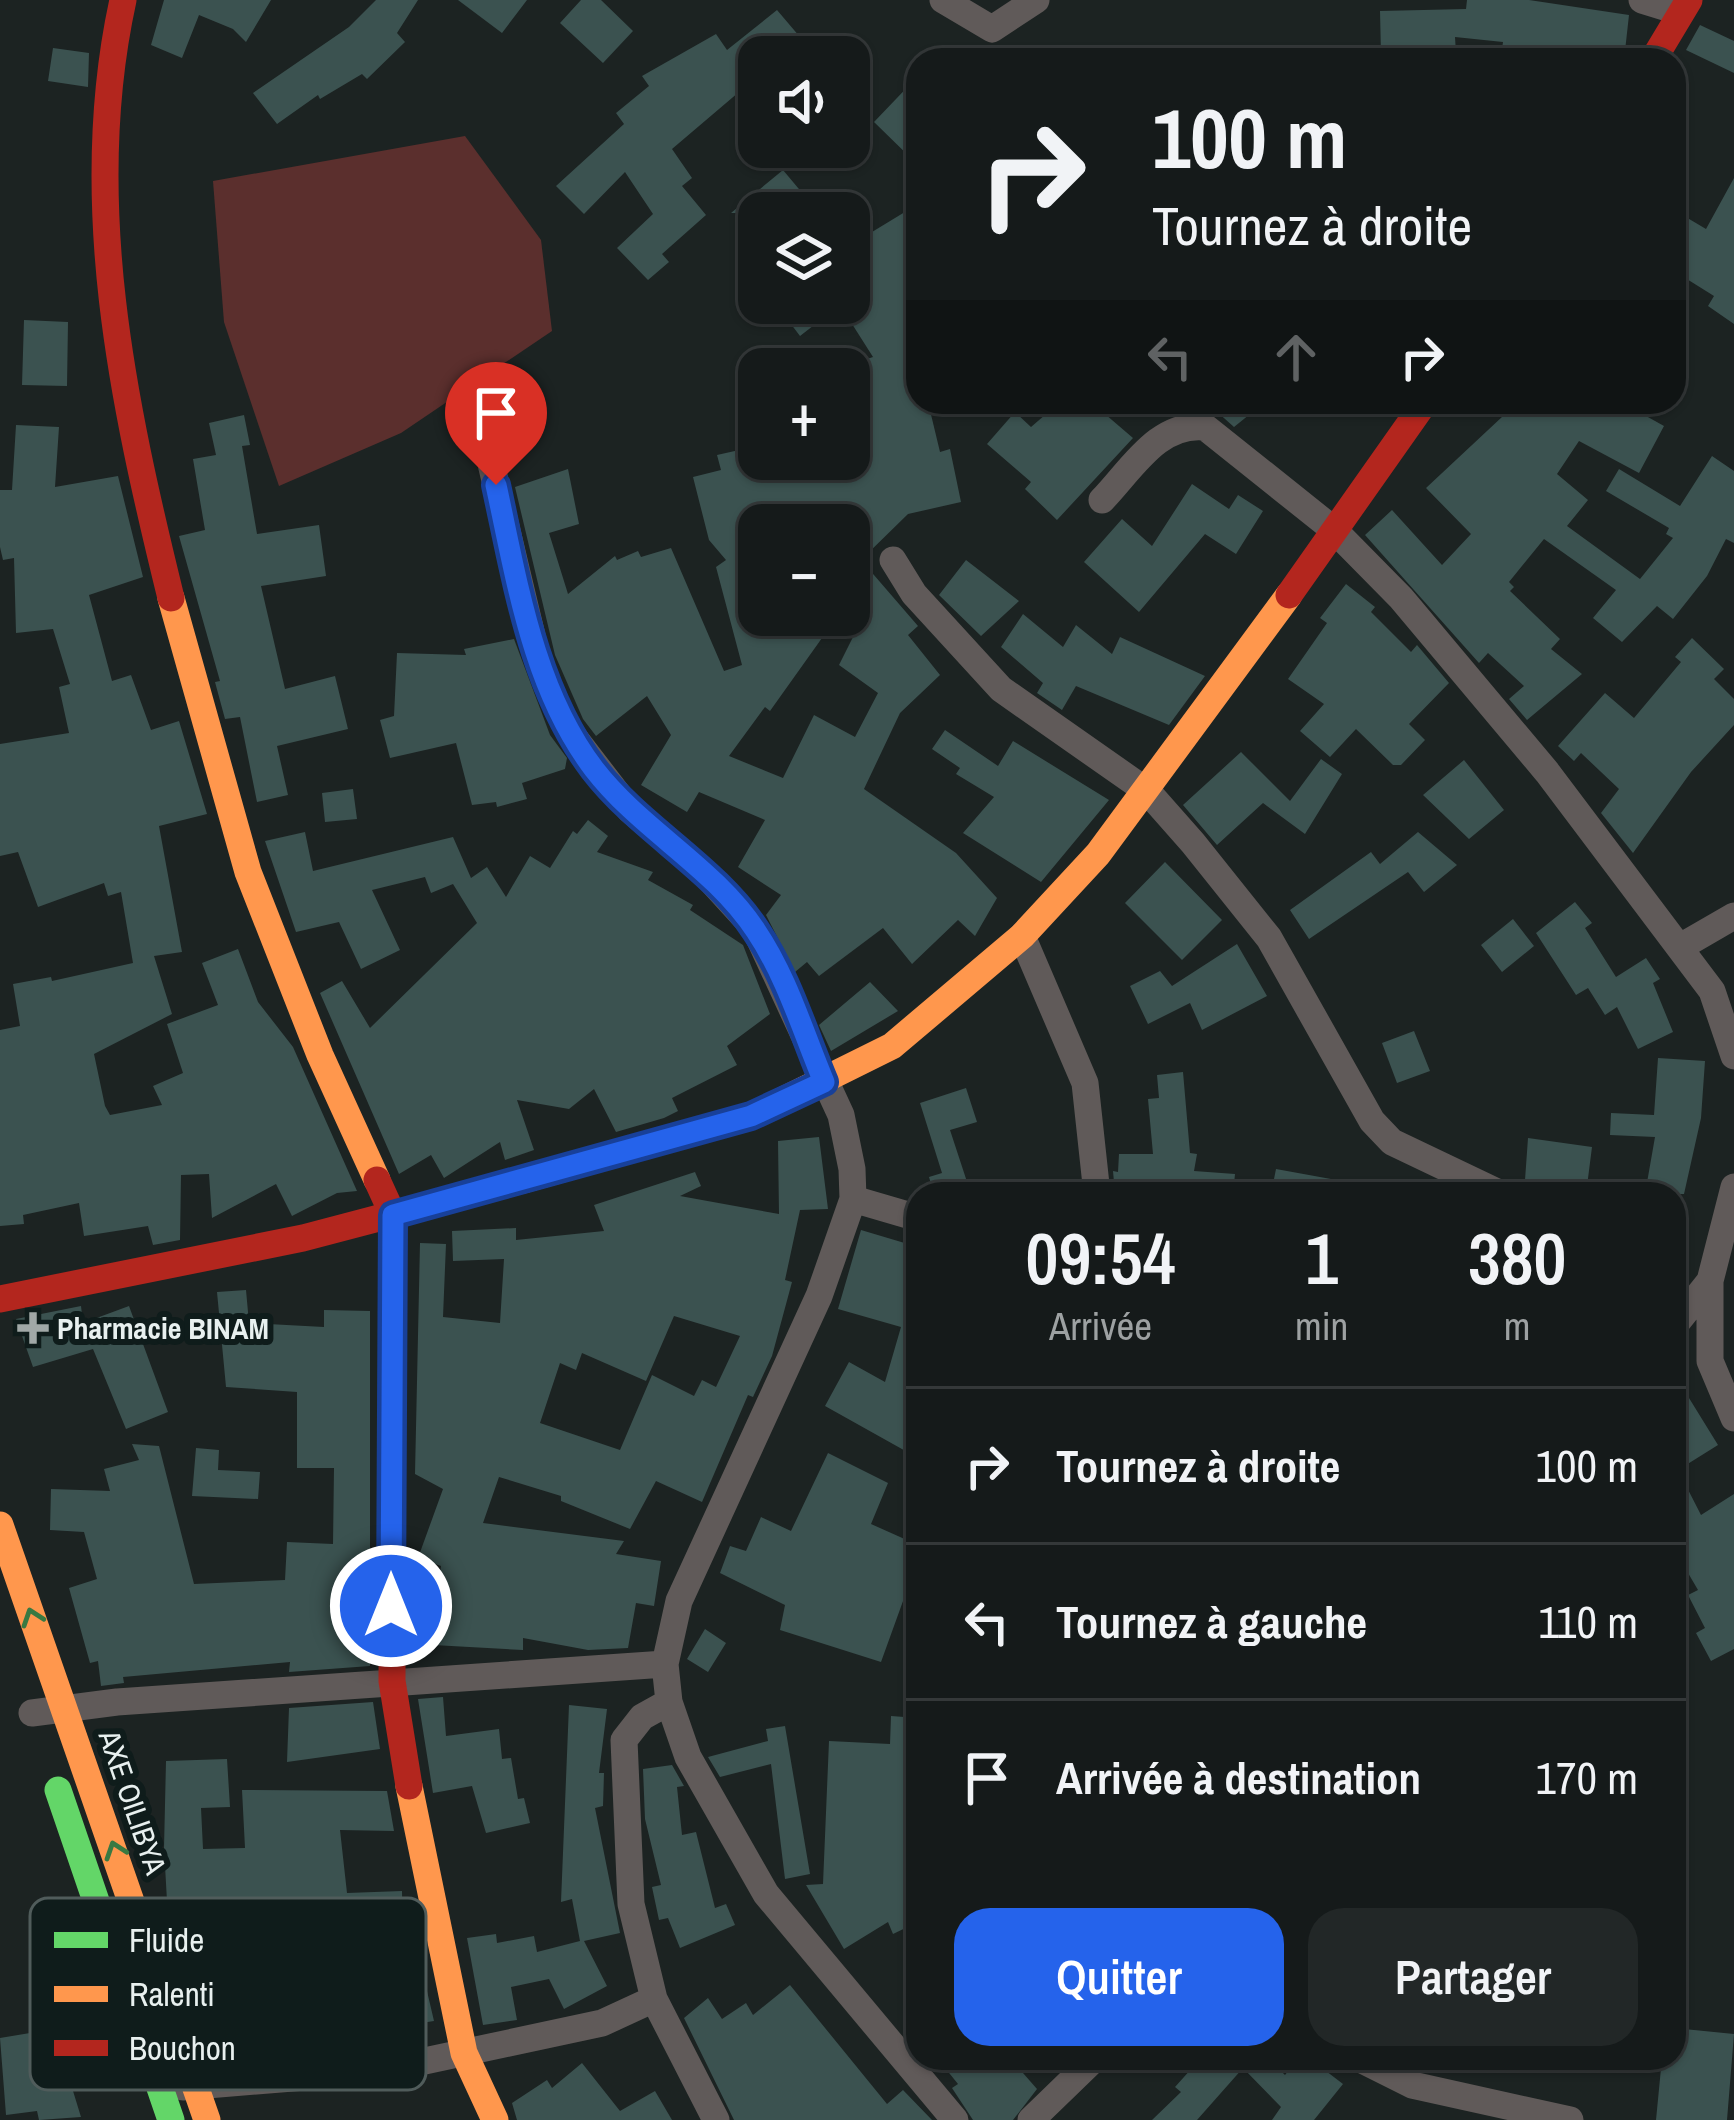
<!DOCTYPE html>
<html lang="fr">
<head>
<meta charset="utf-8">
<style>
  :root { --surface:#151a1a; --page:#222727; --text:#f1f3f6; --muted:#9da1a2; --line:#343839; --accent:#2563eb }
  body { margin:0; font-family:"Archivo Narrow",sans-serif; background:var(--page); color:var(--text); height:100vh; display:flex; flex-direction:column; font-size:45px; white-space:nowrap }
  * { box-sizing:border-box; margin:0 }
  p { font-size:39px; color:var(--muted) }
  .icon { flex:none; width:66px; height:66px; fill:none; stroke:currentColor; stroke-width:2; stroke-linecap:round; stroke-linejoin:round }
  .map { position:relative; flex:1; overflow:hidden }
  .side { position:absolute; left:906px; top:1182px; width:780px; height:888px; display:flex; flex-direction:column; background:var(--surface); border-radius:36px; box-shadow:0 3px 9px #0004,0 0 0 3px var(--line) }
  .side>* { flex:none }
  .hud { position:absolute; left:906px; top:48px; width:780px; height:366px; border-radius:36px; box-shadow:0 3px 9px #0004,0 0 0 3px var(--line); background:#151a1a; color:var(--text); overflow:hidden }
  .tools { position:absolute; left:738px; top:36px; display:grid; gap:24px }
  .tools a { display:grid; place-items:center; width:132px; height:132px; border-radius:24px; background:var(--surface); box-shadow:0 3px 9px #0004,0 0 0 3px var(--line); font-size:60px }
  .pin { position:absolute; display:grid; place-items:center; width:102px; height:102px; color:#fff; margin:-123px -51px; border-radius:50% 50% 50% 0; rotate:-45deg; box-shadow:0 0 12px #0007 }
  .pin .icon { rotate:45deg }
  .me { position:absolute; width:132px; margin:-66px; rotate:0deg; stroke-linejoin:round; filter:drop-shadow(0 0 9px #0008) }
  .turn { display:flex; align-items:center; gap:42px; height:252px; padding:0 48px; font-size:54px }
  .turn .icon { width:156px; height:156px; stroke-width:2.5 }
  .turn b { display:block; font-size:84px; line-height:102px }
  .lanes { display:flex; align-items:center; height:114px; padding:0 48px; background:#0003; justify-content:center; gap:60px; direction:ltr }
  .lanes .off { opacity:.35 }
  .eta { display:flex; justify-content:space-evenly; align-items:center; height:204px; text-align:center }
  .eta b { font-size:72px; font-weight:600; line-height:84px }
  .button { display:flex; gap:24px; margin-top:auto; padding:24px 48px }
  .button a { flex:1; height:138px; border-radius:36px; background:var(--accent); color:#fff; font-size:48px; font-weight:600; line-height:138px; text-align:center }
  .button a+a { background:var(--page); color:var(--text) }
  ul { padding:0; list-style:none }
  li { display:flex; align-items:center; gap:36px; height:156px; padding:0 48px; border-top:3px solid var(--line) }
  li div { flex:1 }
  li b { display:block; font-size:45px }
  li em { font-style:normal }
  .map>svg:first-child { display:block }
  .green { fill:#5b2f2d }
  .building { fill:#3b5250; fill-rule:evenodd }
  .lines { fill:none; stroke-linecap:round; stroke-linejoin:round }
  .street { stroke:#605a59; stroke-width:27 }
  .fast { stroke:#63d668; stroke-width:27 }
  .slow { stroke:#ff974d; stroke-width:27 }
  .jam { stroke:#b3261e; stroke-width:27 }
  .oneway { stroke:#397942 }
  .route-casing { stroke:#184099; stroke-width:30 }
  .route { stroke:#2563eb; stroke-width:21 }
  .poi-dot { fill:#a1a8a7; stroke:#0f1c1b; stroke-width:4.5 }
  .labels { text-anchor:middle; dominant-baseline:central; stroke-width:12; stroke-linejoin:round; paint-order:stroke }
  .poi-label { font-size:30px; font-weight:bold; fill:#e8f0ef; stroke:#0f1c1b; text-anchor:start }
  .street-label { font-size:30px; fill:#e8f0ef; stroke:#0f1c1b }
  .key { fill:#0f1c1b; stroke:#505c5b; stroke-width:3 }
  .key-label { font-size:33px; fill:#e8f0ef }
</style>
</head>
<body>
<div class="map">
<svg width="1734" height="2120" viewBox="0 0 1734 2120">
  <rect width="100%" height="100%" fill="#1c2322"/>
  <path class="green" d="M 465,136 L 541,240 L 552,331 L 401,433 L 279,486 L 224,322 L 213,181 Z"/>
  <path class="building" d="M 164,0 L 271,0 L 246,42 L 233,29 L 199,15 L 182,58 L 151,45 Z
    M 376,0 L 418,0 L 397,33 L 405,42 L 367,79 L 362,74 L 320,99 L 318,95 L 277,124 L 253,93 L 349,27 Z
    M 458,0 L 527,0 L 502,33 Z
    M 581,0 L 601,0 L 633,31 L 603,63 L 560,23 Z
    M 1467,0 L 1529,0 L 1629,15 L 1624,60 L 1501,56 L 1503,42 L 1455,37 L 1456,53 L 1381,55 L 1380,11 L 1466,9 Z
    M 777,10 L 817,57 L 759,57 L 759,75 L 672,149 L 692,178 L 682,186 L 706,215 L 662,254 L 669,262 L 648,280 L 617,248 L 653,214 L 625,172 L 584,214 L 556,186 L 624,124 L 616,113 L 649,86 L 642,76 L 716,34 L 727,50 Z
    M 1700,25 L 1734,41 L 1734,73 L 1686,50 Z
    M 53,48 L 89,53 L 88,87 L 48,81 Z
    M 918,76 L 918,165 L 874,122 Z
    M 783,170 L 819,213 L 731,213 Z
    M 1734,178 L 1734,324 L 1708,306 L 1714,296 L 1674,271 L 1674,210 L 1706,229 Z
    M 918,204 L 918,402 L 928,402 L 940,452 L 950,449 L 961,502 L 908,514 L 861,560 L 918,626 L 908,635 L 940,675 L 900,713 L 864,789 L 956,853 L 997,898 L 975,936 L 958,920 L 912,964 L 883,928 L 819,976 L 807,962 L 795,972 L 766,915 L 781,895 L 738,867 L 765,820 L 699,792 L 687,812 L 641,785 L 671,735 L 647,696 L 596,736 L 583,719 L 555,655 L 515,487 L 568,469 L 579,524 L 549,533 L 568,594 L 615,556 L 617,560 L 638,551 L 641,557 L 671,548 L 724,671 L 742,665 L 716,567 L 726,560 L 709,540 L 693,477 L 721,470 L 717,455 L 757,446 L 759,459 L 849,459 L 849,365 L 873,357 L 840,305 L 800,336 L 775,303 L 849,303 L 849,246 ZM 759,525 L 849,525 L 849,588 L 871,601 L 839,665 L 878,693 L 855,737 L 814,715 L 783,778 L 729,756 L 765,707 L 770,711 L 827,631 L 804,615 L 759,615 Z
    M 24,320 L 68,322 L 67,386 L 22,385 Z
    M 1060,402 L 1091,402 L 1133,438 L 1057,520 L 1025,489 L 1031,482 L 987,444 L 1015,412 L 1031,427 Z
    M 1206,402 L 1265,402 L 1234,427 Z
    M 1518,402 L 1621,402 L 1664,426 L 1639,473 L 1579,441 L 1557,474 L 1588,500 L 1567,526 L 1640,579 L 1673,538 L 1666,534 L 1669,528 L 1606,491 L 1619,469 L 1680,506 L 1712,456 L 1734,471 L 1734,543 L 1726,539 L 1707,576 L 1673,619 L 1657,606 L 1622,642 L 1593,618 L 1616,590 L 1544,539 L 1509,582 L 1514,587 L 1510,591 L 1560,639 L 1551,649 L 1582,674 L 1527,720 L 1509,699 L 1524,686 L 1488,653 L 1479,663 L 1365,535 L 1392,510 L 1442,565 L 1471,534 L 1426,488 Z
    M 244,415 L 250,445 L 242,446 L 257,534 L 319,525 L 326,576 L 261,586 L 285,689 L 335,676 L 348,729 L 277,746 L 288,795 L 257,802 L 240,717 L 225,719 L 215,682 L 220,681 L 179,536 L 205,530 L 193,459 L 216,455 L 209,423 Z
    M 16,425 L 59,427 L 55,487 L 118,476 L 143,577 L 89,595 L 112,681 L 131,675 L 151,730 L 179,721 L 207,814 L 159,826 L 182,952 L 154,956 L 172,1014 L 94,1054 L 105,1106 L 110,1115 L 162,1105 L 153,1086 L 183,1073 L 167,1024 L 218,1005 L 202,963 L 238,949 L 258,1002 L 293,1047 L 357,1191 L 337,1193 L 292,1216 L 276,1184 L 212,1218 L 209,1174 L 181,1175 L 180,1240 L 153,1245 L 148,1226 L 84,1236 L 79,1203 L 23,1215 L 24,1224 L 0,1226 L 0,1030 L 20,1026 L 13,984 L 51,977 L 52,981 L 133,963 L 121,892 L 108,896 L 104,883 L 38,907 L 18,852 L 0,856 L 0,744 L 69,733 L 59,687 L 70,684 L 53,629 L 16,633 L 14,558 L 3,560 L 0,547 L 0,490 L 12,490 Z
    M 1192,484 L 1229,509 L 1238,495 L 1263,511 L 1236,554 L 1205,534 L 1139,612 L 1084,562 L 1122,519 L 1152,546 Z
    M 966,560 L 1019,601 L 981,636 L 939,595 Z
    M 1346,584 L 1375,607 L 1371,612 L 1411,652 L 1417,645 L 1449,683 L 1409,724 L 1425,740 L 1401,765 L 1393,765 L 1356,729 L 1330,757 L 1300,731 L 1324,704 L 1288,679 L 1327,623 L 1320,618 Z
    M 1023,614 L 1063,647 L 1076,625 L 1112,654 L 1120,637 L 1205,676 L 1169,725 L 1076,686 L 1062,710 L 1037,693 L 1043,683 L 1001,647 Z
    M 1692,638 L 1724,669 L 1714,679 L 1734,699 L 1734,725 L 1691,772 L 1633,853 L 1601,813 L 1619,789 L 1581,753 L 1574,761 L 1558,746 L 1605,693 L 1634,718 L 1681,662 L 1675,657 Z
    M 514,639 L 550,735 L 567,758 L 565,769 L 522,783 L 527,799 L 497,807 L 496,802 L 472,805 L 456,743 L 390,758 L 380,720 L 394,716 L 397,653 L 466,655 L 464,649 Z
    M 945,730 L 998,766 L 1013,741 L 1109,800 L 1041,882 L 963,833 L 994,797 L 956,774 L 960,768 L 932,749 Z
    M 1241,752 L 1290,801 L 1321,759 L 1342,774 L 1305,834 L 1263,803 L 1217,845 L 1183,805 Z
    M 1464,760 L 1504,810 L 1469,839 L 1423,795 Z
    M 353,789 L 357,819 L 325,822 L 322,793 Z
    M 588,820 L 608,836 L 597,852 L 653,872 L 648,880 L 693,905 L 690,910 L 743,945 L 770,1014 L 727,1046 L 737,1065 L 672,1098 L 678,1111 L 664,1118 L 616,1132 L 594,1089 L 569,1109 L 517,1100 L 534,1150 L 505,1160 L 500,1142 L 444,1178 L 431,1155 L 399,1174 L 320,993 L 342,981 L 370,1028 L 477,923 L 453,884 L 431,893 L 425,877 L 372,890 L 400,950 L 361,969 L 339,922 L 296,932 L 265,841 L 305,832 L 313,871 L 453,837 L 471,878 L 487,867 L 506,897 L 530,856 L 550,868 L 573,831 L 577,834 Z
    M 1418,832 L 1457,865 L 1424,892 L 1408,872 L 1309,939 L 1290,910 L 1371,852 L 1380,864 Z
    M 1165,862 L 1222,920 L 1182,960 L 1125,903 Z
    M 1575,902 L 1592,923 L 1585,928 L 1616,977 L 1646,958 L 1660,979 L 1653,983 L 1673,1032 L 1638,1049 L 1617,1007 L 1605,1015 L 1588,988 L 1576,995 L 1536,933 Z
    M 1513,919 L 1534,946 L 1502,972 L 1481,945 Z
    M 1237,944 L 1267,996 L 1202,1030 L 1190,1003 L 1148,1024 L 1130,986 L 1160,971 L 1172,986 Z
    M 870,982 L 898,1011 L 831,1051 L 819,1025 Z
    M 1414,1031 L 1430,1071 L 1397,1083 L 1382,1043 Z
    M 1658,1058 L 1705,1061 L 1701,1118 L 1684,1194 L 1645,1194 L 1655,1137 L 1610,1135 L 1611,1113 L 1654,1115 Z
    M 1183,1072 L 1190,1153 L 1197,1154 L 1194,1171 L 1235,1174 L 1233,1194 L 1115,1194 L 1113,1171 L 1118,1172 L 1119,1154 L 1153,1154 L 1148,1099 L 1159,1098 L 1157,1075 Z
    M 966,1088 L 977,1122 L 950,1130 L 971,1194 L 934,1194 L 929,1177 L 942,1173 L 920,1103 Z
    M 819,1137 L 828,1209 L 800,1210 L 785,1280 L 792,1282 L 772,1356 L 753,1397 L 748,1395 L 702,1502 L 656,1481 L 630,1529 L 561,1501 L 561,1496 L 499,1477 L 483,1523 L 624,1541 L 616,1554 L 661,1561 L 654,1606 L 636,1603 L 628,1648 L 588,1650 L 523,1638 L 523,1650 L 415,1644 L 415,1612 L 435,1614 L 441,1566 L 418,1558 L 443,1489 L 415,1474 L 420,1243 L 446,1244 L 443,1317 L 500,1323 L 504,1259 L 453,1261 L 452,1231 L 516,1228 L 516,1240 L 604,1231 L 594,1205 L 695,1172 L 701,1186 L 680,1196 L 779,1214 L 778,1141 ZM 674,1316 L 740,1336 L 716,1387 L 702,1380 L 694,1396 L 652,1375 L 620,1450 L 540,1423 L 560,1363 L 576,1370 L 582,1353 L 646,1381 Z
    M 1528,1138 L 1592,1147 L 1586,1194 L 1524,1194 Z
    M 1276,1169 L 1353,1183 L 1352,1194 L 1271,1194 Z
    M 861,1230 L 918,1247 L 918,1392 L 910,1420 L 918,1424 L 918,1458 L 825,1406 L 849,1362 L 885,1382 L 901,1327 L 838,1309 Z
    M 246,1290 L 249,1323 L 324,1327 L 324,1310 L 370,1311 L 370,1666 L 289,1672 L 290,1662 L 123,1677 L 124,1683 L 101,1686 L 98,1661 L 90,1663 L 69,1588 L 97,1579 L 84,1532 L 50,1530 L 51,1489 L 110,1491 L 104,1469 L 139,1460 L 132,1444 L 159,1446 L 194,1584 L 285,1580 L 287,1542 L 333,1544 L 334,1468 L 297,1468 L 297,1392 L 226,1387 L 217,1292 Z
    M 81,1306 L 83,1323 L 129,1306 L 168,1412 L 126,1429 L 93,1349 L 33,1367 L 16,1319 Z
    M 1689,1398 L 1718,1445 L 1678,1470 L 1701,1515 L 1734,1494 L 1734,1649 L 1711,1661 L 1696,1633 L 1705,1628 L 1688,1595 L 1698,1590 L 1674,1549 L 1674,1408 Z
    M 196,1448 L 219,1450 L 218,1470 L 260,1472 L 258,1499 L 192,1496 Z
    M 828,1453 L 888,1483 L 871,1524 L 918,1545 L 918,1595 L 907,1590 L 881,1662 L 780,1630 L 785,1605 L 720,1573 L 730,1546 L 746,1551 L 761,1517 L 791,1531 Z
    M 705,1629 L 726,1643 L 708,1672 L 687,1659 Z
    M 443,1697 L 446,1736 L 499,1729 L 502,1759 L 511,1758 L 518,1799 L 524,1798 L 530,1823 L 486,1833 L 472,1786 L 433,1793 L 418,1699 Z
    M 373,1702 L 380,1749 L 287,1762 L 289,1708 Z
    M 569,1705 L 607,1709 L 599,1773 L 604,1773 L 603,1806 L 595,1808 L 620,1933 L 584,1941 L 607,1986 L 564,2009 L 549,1979 L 511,1987 L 517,2020 L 483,2025 L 467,1938 L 496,1934 L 497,1943 L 534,1936 L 537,1952 L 580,1941 L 572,1899 L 561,1902 Z
    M 891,1716 L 918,1718 L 918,1922 L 893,1934 L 888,1922 L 844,1949 L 806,1885 L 823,1884 L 829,1741 L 890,1744 Z
    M 785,1726 L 810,1874 L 785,1879 L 771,1764 L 720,1777 L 708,1757 L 768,1741 L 766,1729 Z
    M 227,1759 L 230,1807 L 201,1808 L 203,1849 L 245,1848 L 242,1790 L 387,1791 L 394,1831 L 340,1830 L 347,1893 L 402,1891 L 403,1946 L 416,1944 L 434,2021 L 402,2026 L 400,2048 L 309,2054 L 308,2032 L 250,2039 L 254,2056 L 224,2064 L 206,1962 L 198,1963 L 190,1900 L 167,1901 L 164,1848 L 166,1761 Z
    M 672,1765 L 684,1786 L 677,1787 L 682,1835 L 696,1832 L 715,1908 L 726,1904 L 735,1925 L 680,1948 L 668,1918 L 659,1920 L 652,1887 L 661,1885 L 645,1819 L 643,1769 Z
    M 790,1985 L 887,2104 L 903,2090 L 932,2120 L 734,2120 L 684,2018 L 708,1998 L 722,2019 L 746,2003 L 753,2015 Z
    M 1674,2028 L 1734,2034 L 1727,2120 L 1656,2120 L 1662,2058 L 1674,2058 Z
    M 54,2029 L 81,2117 L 39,2120 L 37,2111 L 6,2115 L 0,2038 Z
    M 937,2058 L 1010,2058 L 1037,2089 L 1013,2120 L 973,2120 L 952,2088 L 958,2084 Z
    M 1201,2058 L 1268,2058 L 1285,2075 L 1298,2058 L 1309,2058 L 1343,2084 L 1314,2120 L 1272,2120 L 1281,2107 L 1243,2068 L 1197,2120 L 1152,2120 L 1181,2092 L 1175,2087 Z
    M 582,2063 L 620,2111 L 655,2091 L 672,2120 L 517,2120 L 512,2103 L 547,2080 L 552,2088 Z"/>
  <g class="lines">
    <path class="street" d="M 943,0 L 992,29 L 1036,0
      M 1642,0 L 1681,12
      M 488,451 L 538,661 L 567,728 L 630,810 L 703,872 L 755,929 L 841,1115 L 852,1169 L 853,1199 L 819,1296 L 679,1601 L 665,1664 L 669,1702 L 688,1757 L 766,1894 L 955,2120
      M 1102,500 C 1132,469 1158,422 1205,427 L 1334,530 L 1401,598 L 1547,772 L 1712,991 L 1734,1056
      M 893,560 L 914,594 L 1001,689 L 1148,792 L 1193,843 L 1269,938 L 1372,1121 L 1392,1142 L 1501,1194
      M 1022,936 L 1085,1083 L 1097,1194
      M 1682,946 L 1734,916
      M 1734,1187 L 1710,1281 L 1710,1361 L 1734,1418
      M 853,1199 L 918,1218
      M 1674,1326 L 1710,1281
      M 669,1702 L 642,1717 L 624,1740 L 631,1904 L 654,1999 L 716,2120
      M 32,1713 L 117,1702 L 665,1664
      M 1358,2058 L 1412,2085 L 1570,2120
      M 183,2087 L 378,2071 L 602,2023 L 654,1999
      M 1031,2120 L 1095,2058"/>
    <path class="fast" d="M 58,1790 L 171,2120"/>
    <path class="slow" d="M 171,598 L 248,872 L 320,1055 L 377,1180
      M 523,1180 L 751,1116 L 892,1046 L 1022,936 L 1098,854 L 1289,595
      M 0,1525 L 207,2120
      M 409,1786 L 464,2053 L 495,2120"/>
    <path class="jam" d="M 123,0 C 79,200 123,403 171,598
      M 1653,60 L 1689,0
      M 1289,595 L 1425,402
      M 377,1180 L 393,1215 L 392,1681 L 409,1786
      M 0,1299 L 303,1238 L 523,1180"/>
  </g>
  <defs><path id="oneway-chevron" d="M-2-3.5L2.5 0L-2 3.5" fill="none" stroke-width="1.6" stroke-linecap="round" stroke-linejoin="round" transform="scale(3)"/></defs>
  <g class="oneway">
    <use href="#oneway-chevron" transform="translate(32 1617) rotate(-109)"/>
    <use href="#oneway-chevron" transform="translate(115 1850) rotate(-109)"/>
  </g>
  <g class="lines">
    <defs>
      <path id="route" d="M 391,1606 L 393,1215 L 751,1116 L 824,1082 C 803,1032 787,977 756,931 C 714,867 641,830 594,769 C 533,689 517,581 496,485"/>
    </defs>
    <use href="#route" class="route-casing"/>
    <use href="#route" class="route"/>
  </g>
  <path class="poi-dot" d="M27 1310h12v12h12v12h-12v12h-12v-12h-12v-12h12z"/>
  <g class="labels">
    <g class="poi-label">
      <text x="57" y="1328">Pharmacie BINAM</text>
    </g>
    <g class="street-label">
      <text transform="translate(133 1802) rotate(71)">AXE OILIBYA</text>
    </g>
  </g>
  <rect x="30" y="1898" width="396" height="192" rx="18" class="key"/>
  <rect x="54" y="1932" width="54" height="16" fill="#63d668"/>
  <rect x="54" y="1986" width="54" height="16" fill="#ff974d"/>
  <rect x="54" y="2040" width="54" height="16" fill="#b3261e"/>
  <g class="key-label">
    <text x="129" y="1952">Fluide</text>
    <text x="129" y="2006">Ralenti</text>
    <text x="129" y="2060">Bouchon</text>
  </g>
</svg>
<div class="tools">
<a><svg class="icon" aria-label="sound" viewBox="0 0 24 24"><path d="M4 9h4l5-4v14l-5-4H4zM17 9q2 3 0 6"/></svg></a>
<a><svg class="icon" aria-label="layers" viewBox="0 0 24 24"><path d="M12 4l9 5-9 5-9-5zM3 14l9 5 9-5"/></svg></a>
<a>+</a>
<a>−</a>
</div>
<div class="pin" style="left:496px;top:485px;background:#d93025"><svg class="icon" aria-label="arrive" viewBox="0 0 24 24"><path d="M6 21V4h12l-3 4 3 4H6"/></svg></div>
<svg class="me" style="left:391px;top:1606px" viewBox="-20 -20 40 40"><circle r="17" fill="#2563eb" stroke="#fff" stroke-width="3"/><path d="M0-11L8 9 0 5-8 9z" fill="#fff"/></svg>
<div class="hud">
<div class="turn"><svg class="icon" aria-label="right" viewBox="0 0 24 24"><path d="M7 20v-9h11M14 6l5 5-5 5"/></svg><div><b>100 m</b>Tournez à droite</div></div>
<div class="lanes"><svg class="icon off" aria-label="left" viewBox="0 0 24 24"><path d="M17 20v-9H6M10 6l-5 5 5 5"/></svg><svg class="icon off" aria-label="ahead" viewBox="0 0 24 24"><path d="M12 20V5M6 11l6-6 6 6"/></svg><svg class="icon" aria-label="right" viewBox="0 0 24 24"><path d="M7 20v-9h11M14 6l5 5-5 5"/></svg></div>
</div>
<section class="side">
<div class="eta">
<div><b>09:54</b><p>Arrivée</p></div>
<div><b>1</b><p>min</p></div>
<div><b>380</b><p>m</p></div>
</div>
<ul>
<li><svg class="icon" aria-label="right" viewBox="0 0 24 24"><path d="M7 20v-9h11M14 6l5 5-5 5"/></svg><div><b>Tournez à droite</b></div><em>100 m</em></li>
<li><svg class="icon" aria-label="left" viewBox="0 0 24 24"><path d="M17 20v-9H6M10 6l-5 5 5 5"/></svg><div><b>Tournez à gauche</b></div><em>110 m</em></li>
<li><svg class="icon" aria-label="arrive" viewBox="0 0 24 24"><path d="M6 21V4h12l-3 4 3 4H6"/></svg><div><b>Arrivée à destination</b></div><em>170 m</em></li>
</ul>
<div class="button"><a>Quitter</a><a>Partager</a></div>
</section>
</div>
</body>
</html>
